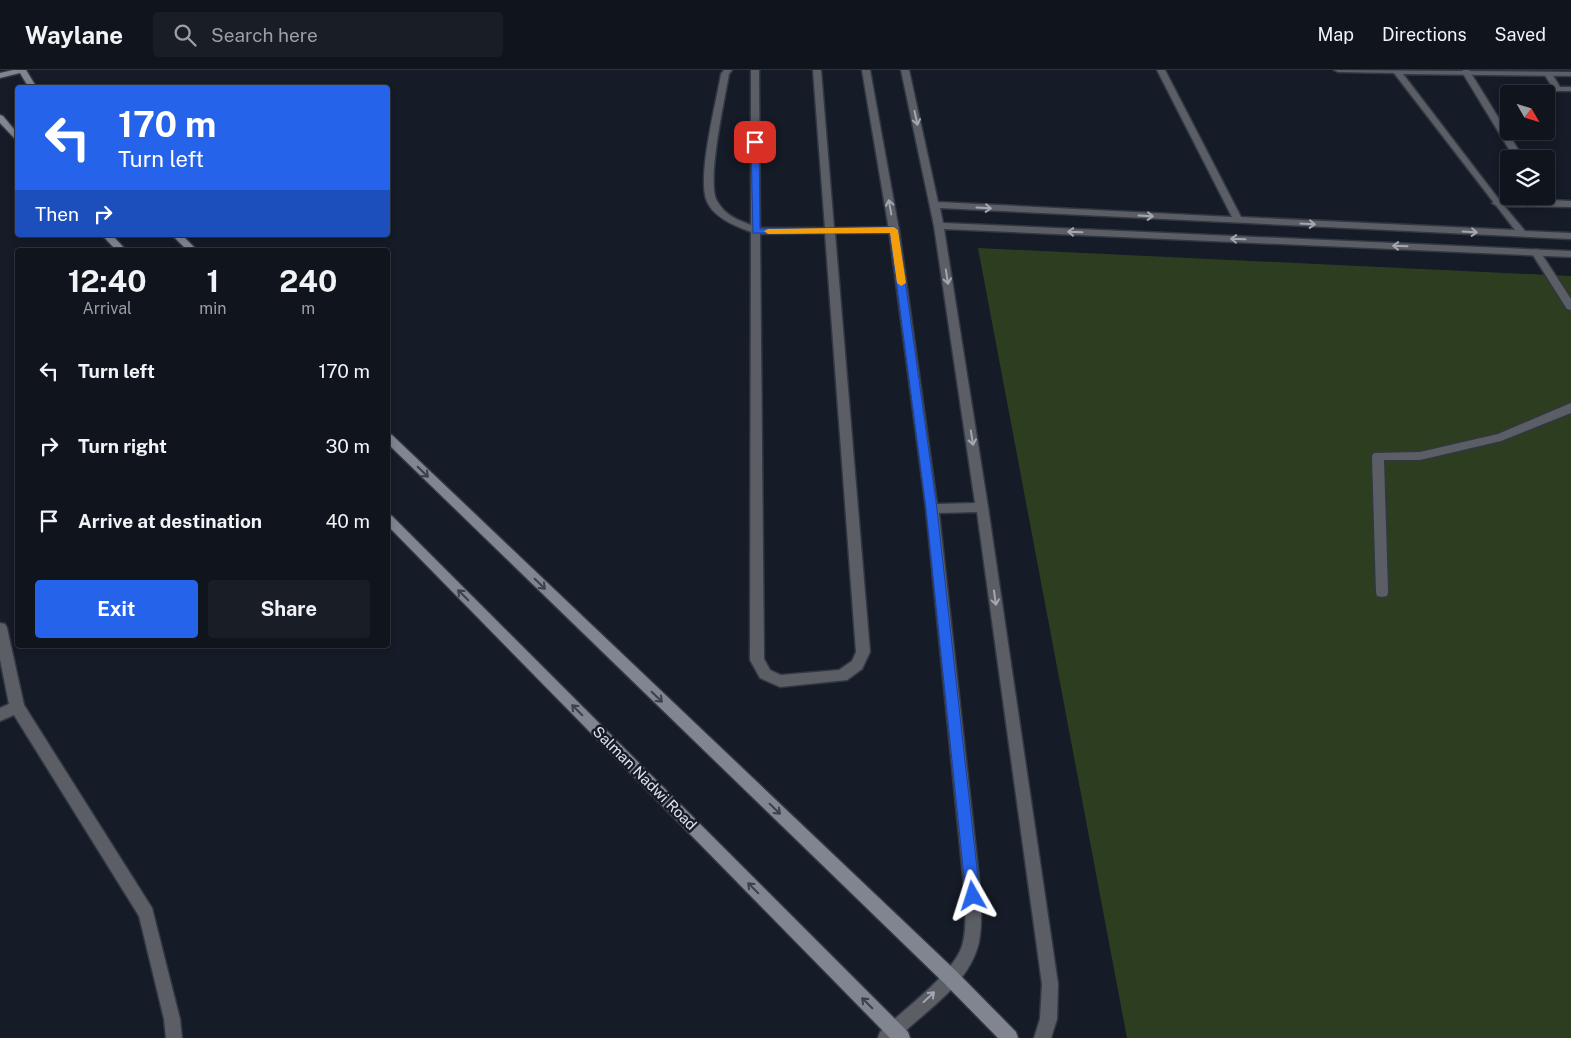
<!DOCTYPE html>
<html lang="en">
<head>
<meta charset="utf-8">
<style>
  :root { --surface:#10141d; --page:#191d26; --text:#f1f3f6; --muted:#9c9ea4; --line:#30333b; --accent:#2563eb }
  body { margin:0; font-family:"Public Sans",sans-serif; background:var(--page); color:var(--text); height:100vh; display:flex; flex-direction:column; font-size:19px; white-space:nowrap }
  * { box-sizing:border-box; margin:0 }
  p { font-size:16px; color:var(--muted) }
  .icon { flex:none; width:28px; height:28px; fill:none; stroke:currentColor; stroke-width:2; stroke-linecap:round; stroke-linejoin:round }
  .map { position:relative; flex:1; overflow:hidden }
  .panel { position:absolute; left:15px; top:178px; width:375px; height:400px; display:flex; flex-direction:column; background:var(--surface); border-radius:5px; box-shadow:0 2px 8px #0003,0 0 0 1px var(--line) }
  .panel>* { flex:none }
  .guide { position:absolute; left:15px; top:15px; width:375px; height:152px; border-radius:5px; box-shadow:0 2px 8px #0003,0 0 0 1px var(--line); background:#2563eb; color:#fff; overflow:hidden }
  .needle { width:32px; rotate:129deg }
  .tools { position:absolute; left:1500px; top:15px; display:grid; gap:10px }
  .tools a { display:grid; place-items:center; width:55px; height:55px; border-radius:5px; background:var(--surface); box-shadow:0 2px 8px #0003,0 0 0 1px var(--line); font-size:25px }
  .pin { position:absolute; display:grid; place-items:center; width:42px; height:42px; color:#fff; margin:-21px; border-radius:10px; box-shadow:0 2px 8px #0006 }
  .me { position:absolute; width:55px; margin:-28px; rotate:354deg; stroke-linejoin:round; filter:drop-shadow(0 0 4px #0008) }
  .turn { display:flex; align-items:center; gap:18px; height:105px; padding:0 20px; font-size:22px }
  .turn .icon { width:65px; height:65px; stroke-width:2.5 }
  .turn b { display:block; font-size:35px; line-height:42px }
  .then { display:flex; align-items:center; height:48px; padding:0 20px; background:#0003; gap:10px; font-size:19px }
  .eta { display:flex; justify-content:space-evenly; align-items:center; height:85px; text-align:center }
  .eta b { font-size:30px; font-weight:700; line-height:35px }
  .button { display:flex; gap:10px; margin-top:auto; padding:10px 20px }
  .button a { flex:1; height:58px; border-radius:5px; background:var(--accent); color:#fff; font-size:20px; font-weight:700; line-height:58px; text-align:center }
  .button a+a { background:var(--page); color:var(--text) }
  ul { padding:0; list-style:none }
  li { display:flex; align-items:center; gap:15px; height:75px; padding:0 20px }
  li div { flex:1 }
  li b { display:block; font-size:19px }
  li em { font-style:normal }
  header { display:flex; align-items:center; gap:30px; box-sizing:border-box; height:70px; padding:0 25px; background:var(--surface); border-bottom:1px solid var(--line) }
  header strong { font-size:24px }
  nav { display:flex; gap:28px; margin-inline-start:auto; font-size:18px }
  .search { width:350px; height:45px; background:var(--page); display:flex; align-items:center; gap:12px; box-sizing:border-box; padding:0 18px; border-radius:5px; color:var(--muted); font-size:19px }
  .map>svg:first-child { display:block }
  .green { fill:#2d3e20 }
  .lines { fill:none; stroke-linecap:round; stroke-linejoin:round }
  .lane-casing { stroke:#313743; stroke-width:3 }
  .street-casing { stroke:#313743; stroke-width:3 }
  .secondary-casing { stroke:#313743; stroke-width:3 }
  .lane { fill:#5b5e65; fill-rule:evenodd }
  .street { fill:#5b5e65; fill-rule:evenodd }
  .secondary { fill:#808590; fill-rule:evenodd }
  .oneway { stroke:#a4a7af }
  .oneway2 { stroke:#3a404c }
  .route { fill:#2563eb; stroke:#184099 }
  .slow { fill:#f59e0b }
  .labels { text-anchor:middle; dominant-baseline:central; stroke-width:5; stroke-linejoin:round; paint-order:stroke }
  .street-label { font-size:15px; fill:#dfe3ec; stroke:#151b27 }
</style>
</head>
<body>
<header>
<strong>Waylane</strong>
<div class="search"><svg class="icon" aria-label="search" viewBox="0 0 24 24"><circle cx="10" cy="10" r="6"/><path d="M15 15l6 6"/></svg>Search here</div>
<nav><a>Map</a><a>Directions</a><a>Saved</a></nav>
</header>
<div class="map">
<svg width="1571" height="968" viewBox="0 0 1571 968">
  <rect width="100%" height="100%" fill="#151b27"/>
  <path class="green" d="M 978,178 L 1571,206 L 1571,968 L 1127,968 Z"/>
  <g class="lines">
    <defs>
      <path id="lane" d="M 724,0 L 732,0 L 729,4 C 725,28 706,113 717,131 C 725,145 737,150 751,155 L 751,0 L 759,0 L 760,158 L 825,158 L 813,0 L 821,0 L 834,158 L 894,157 L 899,160 L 894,163 L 835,163 L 870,582 L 862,599 L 847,610 L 780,617 L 760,608 L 750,590 L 751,162 C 735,156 712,147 706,129 C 698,103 716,33 721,4 ZM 825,163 L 856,582 L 852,591 L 839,600 L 781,605 L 770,600 L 764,589 L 760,164 Z
        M 1463,0 L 1469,0 L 1524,89 L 1515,89 L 1462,2 Z
        M 1545,2 L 1551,2 L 1560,17 L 1571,17 L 1571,21 L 1555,21 L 1544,4 Z
        M 1546,124 L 1551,130 L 1571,131 L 1571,137 L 1497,136 L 1492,133 L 1497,130 L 1541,130 L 1539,126 L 1546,126 Z
        M 1536,179 L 1539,180 L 1571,229 L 1571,240 L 1567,239 L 1531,182 Z
        M 1571,333 L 1571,343 L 1501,371 L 1420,390 L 1384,390 L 1388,522 L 1387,526 L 1382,527 L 1377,526 L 1376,522 L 1372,386 L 1374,383 L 1420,382 L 1498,364 Z"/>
      <path id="street" d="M 862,0 L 870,0 L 899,160 L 937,434 L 975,433 L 934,156 L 901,0 L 909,0 L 938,132 L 1232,147 L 1157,0 L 1165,0 L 1241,147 L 1515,160 L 1394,3 L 1338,2 L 1334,0 L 1571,2 L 1571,6 L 1403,4 L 1500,131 L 1525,161 L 1571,163 L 1571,169 L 940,138 L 943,153 L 1571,181 L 1571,187 L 944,159 L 988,437 L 1058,914 L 1057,949 L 1051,968 L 1034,968 L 1040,949 L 1042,914 L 977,442 L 939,443 L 981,826 C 981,841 982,857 979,872 C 970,914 926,940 898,968 L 878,968 L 880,962 C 902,941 953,904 962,876 C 967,860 965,842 965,826 L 926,439 L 889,160 Z
        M 0,553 L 5,554 L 7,558 L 24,635 L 152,838 L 180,949 L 182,968 L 166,968 L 164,949 L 139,846 L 14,645 L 0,651 L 0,638 L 9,634 L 0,589 Z"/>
      <path id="secondary" d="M 13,0 L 26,0 L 37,18 L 29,18 L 20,3 L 0,8 L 0,3 Z
        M 0,45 L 3,46 L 18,64 L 18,72 L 0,53 Z
        M 102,165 L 112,165 L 126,180 L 116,180 Z
        M 172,165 L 182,165 L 197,180 L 187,180 Z
        M 388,364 L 392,365 L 956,901 L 1016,962 L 1018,968 L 998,968 L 944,913 L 388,374 Z
        M 388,444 L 392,446 L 908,962 L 910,968 L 890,968 L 388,456 Z"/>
    </defs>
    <use href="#lane" class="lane-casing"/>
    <use href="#street" class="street-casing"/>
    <use href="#secondary" class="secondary-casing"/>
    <use href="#lane" class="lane"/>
    <use href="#street" class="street"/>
    <use href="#secondary" class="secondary"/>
  </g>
  <defs><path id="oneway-shaft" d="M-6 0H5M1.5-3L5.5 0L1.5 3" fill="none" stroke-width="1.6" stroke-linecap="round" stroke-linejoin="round" transform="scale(1.25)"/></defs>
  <g class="oneway">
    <use href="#oneway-shaft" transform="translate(916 48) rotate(78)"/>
    <use href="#oneway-shaft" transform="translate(890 137) rotate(-100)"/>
    <use href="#oneway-shaft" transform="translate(984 138) rotate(3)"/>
    <use href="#oneway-shaft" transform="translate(1146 146) rotate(3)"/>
    <use href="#oneway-shaft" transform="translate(1308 154) rotate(3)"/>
    <use href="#oneway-shaft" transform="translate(1075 162) rotate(-178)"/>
    <use href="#oneway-shaft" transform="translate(1470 162) rotate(3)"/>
    <use href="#oneway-shaft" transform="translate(1238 169) rotate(-178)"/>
    <use href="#oneway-shaft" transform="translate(1400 176) rotate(-178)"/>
    <use href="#oneway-shaft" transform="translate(947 207) rotate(81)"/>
    <use href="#oneway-shaft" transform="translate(972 368) rotate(81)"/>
    <use href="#oneway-shaft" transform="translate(995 528) rotate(82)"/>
    <use href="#oneway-shaft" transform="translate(929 927) rotate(-43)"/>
  </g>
  <g class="oneway2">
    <use href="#oneway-shaft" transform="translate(423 402) rotate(44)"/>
    <use href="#oneway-shaft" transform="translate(540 514) rotate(44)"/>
    <use href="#oneway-shaft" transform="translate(463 525) rotate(-135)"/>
    <use href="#oneway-shaft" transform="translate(657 627) rotate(44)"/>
    <use href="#oneway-shaft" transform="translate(577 640) rotate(-135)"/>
    <use href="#oneway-shaft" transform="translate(775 739) rotate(44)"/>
    <use href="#oneway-shaft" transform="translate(753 818) rotate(-135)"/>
    <use href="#oneway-shaft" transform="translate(867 933) rotate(-135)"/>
  </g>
  <path class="route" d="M 755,69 L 759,72 L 760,159 L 894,157 L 898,160 L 937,439 L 980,826 L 978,831 L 973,833 L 968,831 L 966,826 L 926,439 L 890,163 L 753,163 L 751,72 Z"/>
  <path class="slow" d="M 894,157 L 898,160 L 906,213 L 901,216 L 897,213 L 890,163 L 768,164 L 764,161 L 768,159 Z"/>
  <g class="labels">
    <g class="street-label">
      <text transform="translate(645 708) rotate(45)">Salman Nadwi Road</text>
    </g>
  </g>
</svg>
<div class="tools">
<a><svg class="needle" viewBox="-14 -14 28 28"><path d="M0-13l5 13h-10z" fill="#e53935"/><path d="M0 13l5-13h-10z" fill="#9c9ea4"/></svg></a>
<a><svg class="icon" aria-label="layers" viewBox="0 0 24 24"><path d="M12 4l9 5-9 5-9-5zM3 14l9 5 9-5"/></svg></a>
</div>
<div class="pin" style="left:755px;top:72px;background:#d93025"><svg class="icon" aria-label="arrive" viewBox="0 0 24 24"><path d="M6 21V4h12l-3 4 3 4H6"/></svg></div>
<svg class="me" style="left:973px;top:826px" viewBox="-20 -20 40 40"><path d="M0-17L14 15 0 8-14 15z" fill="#2563eb" stroke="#fff" stroke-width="4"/></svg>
<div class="guide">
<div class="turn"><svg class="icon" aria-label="left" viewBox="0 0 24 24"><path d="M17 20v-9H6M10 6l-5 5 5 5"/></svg><div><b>170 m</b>Turn left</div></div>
<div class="then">Then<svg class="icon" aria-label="right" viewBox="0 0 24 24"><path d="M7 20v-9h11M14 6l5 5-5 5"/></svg></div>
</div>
<section class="panel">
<div class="eta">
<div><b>12:40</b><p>Arrival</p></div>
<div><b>1</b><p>min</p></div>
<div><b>240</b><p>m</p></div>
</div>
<ul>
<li><svg class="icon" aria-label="left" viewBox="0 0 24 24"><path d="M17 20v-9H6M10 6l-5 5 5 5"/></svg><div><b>Turn left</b></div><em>170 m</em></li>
<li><svg class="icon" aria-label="right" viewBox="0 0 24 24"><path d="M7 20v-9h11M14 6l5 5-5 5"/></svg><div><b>Turn right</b></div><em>30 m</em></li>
<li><svg class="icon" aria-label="arrive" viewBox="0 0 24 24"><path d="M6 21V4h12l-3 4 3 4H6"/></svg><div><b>Arrive at destination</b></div><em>40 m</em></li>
</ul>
<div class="button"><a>Exit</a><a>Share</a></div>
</section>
</div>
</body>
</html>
